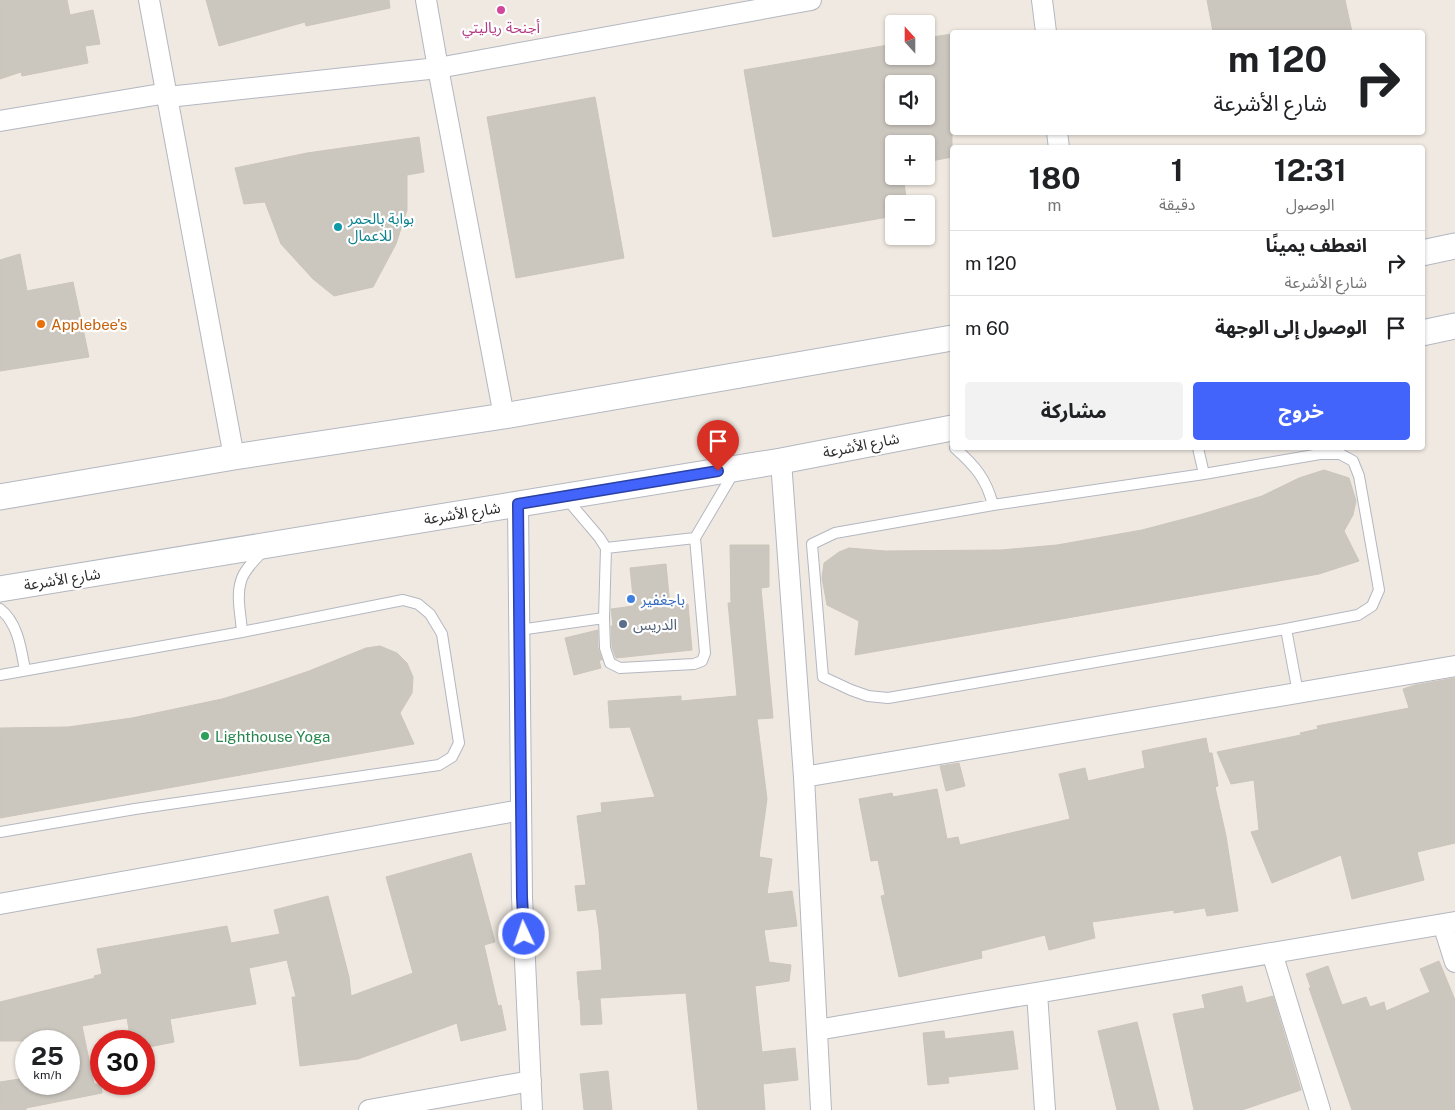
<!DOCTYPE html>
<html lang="ar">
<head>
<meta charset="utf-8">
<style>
  :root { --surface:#fff; --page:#f2f2f2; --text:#202124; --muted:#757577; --line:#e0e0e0; --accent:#4264fb }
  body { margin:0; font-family:"Public Sans","Noto Sans Arabic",sans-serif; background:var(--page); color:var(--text); direction:rtl; height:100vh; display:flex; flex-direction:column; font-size:19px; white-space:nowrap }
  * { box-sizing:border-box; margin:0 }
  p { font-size:16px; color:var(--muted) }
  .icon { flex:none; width:28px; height:28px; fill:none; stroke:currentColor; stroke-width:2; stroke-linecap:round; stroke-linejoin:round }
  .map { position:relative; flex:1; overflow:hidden; direction:ltr }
  .details { position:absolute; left:950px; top:145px; width:475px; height:305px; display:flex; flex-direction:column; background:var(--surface); border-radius:5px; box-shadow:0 1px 4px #0004; direction:rtl }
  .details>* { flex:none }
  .top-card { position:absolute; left:950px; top:30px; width:475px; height:105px; border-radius:5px; box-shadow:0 1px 4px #0004; direction:rtl; background:#fff; color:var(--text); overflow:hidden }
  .needle { width:32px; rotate:339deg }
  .fabs { position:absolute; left:885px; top:15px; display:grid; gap:10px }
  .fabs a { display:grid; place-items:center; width:50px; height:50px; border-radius:5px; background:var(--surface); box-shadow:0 1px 4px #0004; font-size:25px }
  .speed { position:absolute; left:15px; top:1030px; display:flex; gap:10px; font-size:25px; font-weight:700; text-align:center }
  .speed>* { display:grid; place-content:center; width:65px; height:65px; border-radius:50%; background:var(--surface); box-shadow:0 1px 4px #0004; line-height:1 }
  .speed small { font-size:12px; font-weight:400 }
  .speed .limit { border:8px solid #d22; background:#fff; color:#111 }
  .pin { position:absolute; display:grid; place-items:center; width:42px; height:42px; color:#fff; margin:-51px -21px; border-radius:50% 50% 50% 0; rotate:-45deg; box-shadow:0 0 5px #0007 }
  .pin .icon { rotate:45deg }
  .me { position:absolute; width:55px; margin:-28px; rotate:357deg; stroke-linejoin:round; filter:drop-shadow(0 0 4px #0008) }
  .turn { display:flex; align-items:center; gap:18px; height:105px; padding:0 15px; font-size:22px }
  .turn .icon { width:65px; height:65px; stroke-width:2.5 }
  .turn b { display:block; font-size:35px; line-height:42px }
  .eta { display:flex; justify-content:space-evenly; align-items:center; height:85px; text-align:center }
  .eta b { font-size:30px; font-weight:700; line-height:35px }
  .button { display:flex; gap:10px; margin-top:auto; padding:10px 15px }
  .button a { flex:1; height:58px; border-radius:5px; background:var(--accent); color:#fff; font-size:20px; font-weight:700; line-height:58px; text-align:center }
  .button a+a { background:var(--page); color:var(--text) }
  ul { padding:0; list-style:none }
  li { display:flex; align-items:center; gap:15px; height:65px; padding:0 15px; border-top:1px solid var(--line) }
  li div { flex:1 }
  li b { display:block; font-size:19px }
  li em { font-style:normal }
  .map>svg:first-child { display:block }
  .building { fill:#cbc7bf; stroke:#cbc5ba; fill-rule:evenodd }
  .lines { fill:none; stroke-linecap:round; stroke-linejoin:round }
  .service-casing { stroke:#b4b7c1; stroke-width:12 }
  .minor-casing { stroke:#b4b7c1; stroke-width:22 }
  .tertiary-casing { stroke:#b4b7c1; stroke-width:27 }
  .service { stroke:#fff; stroke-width:10 }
  .minor { stroke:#fff; stroke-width:20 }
  .tertiary { stroke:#fff; stroke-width:25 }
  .route-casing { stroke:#2b41a3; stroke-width:12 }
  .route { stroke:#4264fb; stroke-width:9 }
  .hotel-dot { fill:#d1479c; stroke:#fff; stroke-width:2 }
  .culture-dot { fill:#0f9aa8; stroke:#fff; stroke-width:2 }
  .food-dot { fill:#e8710a; stroke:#fff; stroke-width:2 }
  .shop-dot { fill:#3f7fe0; stroke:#fff; stroke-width:2 }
  .service-dot { fill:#5c6f8a; stroke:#fff; stroke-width:2 }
  .leisure-dot { fill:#2e9e5b; stroke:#fff; stroke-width:2 }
  .labels { text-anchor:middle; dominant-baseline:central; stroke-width:4.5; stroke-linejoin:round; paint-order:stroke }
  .hotel-label { font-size:15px; fill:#b23c85; stroke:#fff }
  .culture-label { font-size:15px; fill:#0d838f; stroke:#fff; text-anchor:start }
  .food-label { font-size:15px; fill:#c56008; stroke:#fff; text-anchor:start }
  .street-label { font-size:15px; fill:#2e2e2e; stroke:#fff }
  .shop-label { font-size:15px; fill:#366cbe; stroke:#fff; text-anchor:start }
  .service-label { font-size:15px; fill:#4e5e75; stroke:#fff; text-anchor:start }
  .leisure-label { font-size:15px; fill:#27864d; stroke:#fff; text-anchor:start }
</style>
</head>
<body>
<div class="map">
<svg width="1455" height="1110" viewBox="0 0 1455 1110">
  <rect width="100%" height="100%" fill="#efe9e1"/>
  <path class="building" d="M 0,0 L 67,0 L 70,15 L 93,10 L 100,44 L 85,46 L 88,63 L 22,76 L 21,72 L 0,79 Z
    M 206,0 L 389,0 L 390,8 L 306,26 L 305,22 L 219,46 Z
    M 1207,0 L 1345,0 L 1352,32 L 1213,32 Z
    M 952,34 L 952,157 L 926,162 L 926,144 L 894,144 L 894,176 L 903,176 L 907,204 L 894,204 L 894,216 L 773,237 L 744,70 L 894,44 L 894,56 L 926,56 L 926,38 ZM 894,84 L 926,84 L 926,116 L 894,116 Z
    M 595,97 L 624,258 L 516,278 L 487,117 Z
    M 419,137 L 424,172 L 407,175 L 407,210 L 396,244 L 373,287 L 334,296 L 313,279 L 281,244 L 265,202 L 244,204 L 235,168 L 307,153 Z
    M 20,254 L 27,291 L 73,282 L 89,357 L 0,371 L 0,260 Z
    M 1324,470 L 1349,478 L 1356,501 L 1353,515 L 1344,531 L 1359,561 L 1319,574 L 855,655 L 859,621 L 827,605 L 822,578 L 824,563 L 839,552 L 849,548 L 885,551 L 1001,550 L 1057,545 L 1142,530 L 1199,515 L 1262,496 L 1299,478 Z
    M 730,545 L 769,545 L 769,587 L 761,588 L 773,718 L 757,719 L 767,799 L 759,857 L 772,859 L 767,894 L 792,891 L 797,926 L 764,930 L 769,962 L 791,965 L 789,981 L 755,986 L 762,1052 L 795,1048 L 798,1080 L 763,1084 L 765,1110 L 698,1110 L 686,993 L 600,998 L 602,1024 L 581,1025 L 580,1000 L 579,1000 L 577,972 L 602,970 L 599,930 L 596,909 L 578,911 L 575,886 L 586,885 L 577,816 L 602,812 L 601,803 L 655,797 L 630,727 L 610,728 L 608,701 L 681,696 L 681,701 L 737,696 L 728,603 L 731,603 Z
    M 666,564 L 670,606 L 688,604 L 692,650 L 616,658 L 612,647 L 611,626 L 613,626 L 611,609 L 634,606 L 630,568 Z
    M 598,630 L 598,648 L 602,660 L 599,660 L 601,668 L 574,675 L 565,638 Z
    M 380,646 L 397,653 L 407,663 L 413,677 L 412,693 L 400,713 L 414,744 L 0,818 L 0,728 L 68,727 L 132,718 L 222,699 L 265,686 L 309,671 L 366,648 Z
    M 1455,678 L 1455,843 L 1417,852 L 1424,880 L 1352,899 L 1341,855 L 1272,883 L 1251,832 L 1259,830 L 1254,780 L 1231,784 L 1217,752 L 1301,735 L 1300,733 L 1318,729 L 1317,726 L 1409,708 L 1403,689 L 1415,685 Z
    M 1206,738 L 1209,753 L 1212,753 L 1218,786 L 1215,787 L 1226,836 L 1238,911 L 1207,916 L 1205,908 L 1174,913 L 1174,910 L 1092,922 L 1095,938 L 1049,950 L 1045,935 L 981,951 L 982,958 L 899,977 L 881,896 L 885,895 L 878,860 L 871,861 L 859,799 L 892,793 L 893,797 L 937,789 L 947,839 L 958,837 L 960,845 L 1070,819 L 1059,774 L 1085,768 L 1088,781 L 1145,768 L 1142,751 Z
    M 959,763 L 965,786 L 946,791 L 940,766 Z
    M 471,853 L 495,942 L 484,945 L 498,1006 L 501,1005 L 506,1030 L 461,1041 L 457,1023 L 358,1059 L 300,1066 L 292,997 L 296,997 L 287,960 L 249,968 L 256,1004 L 170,1019 L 174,1042 L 144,1048 L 144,1041 L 131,1041 L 127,1018 L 82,1026 L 94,1084 L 101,1084 L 102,1093 L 26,1108 L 26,1110 L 0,1110 L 0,1082 L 26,1078 L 26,1084 L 69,1084 L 69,1041 L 0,1041 L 0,1002 L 95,978 L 94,976 L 102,974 L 97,949 L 227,926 L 231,943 L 280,934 L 274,910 L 328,896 L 349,977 L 351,996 L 413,973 L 386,877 Z
    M 1439,961 L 1455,1000 L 1455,1110 L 1352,1110 L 1309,988 L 1311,988 L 1306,974 L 1328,966 L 1342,1005 L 1366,997 L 1370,1007 L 1384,1002 L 1386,1011 L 1430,992 L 1420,969 Z
    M 1242,986 L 1246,1003 L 1273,996 L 1301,1090 L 1242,1110 L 1194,1110 L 1173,1014 L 1205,1008 L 1202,995 Z
    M 1137,1022 L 1159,1110 L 1117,1110 L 1098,1031 Z
    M 944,1031 L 945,1039 L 1013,1031 L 1018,1069 L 948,1077 L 949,1083 L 928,1085 L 923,1033 Z
    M 608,1071 L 612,1110 L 584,1110 L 580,1074 Z"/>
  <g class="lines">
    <defs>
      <path id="service" d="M 955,448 C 975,466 986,478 993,505
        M 1198,448 L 1204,474
        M 565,497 L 599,537 L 606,548 L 695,538 L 734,472
        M 606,548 L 604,618 L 605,648 L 610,663 L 620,668 L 694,664 L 702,661 L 705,653 L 695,538
        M 0,609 C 18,623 21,649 25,670
        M 1286,629 L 888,698 L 868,696 L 851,690 L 823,677 L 812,544 L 835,533 L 993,505 L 1204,474 L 1320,454 L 1340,454 L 1353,461 L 1359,476 L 1379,590 L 1372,606 L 1358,615 L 1286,629 L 1298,693
        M 519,630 L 604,618
        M 242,632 C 241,616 236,596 241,581 C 244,569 257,558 265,549
        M 0,675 L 242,632 L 403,600 L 418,604 L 430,614 L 442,634 L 459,743 L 452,757 L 439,765 L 135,809 L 0,832"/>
      <path id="minor" d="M 149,0 L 234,457
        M 426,0 L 438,68 L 504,416
        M 1042,0 L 1046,32
        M 168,97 L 438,68 L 811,0
        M 0,121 L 167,93
        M 1057,132 L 1059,148
        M 781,461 L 804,777 L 821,1110
        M 518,504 L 522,897 L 532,1110
        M 804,777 L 1455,666
        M 0,904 L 521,810
        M 1443,924 L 1455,962
        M 1272,953 L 1320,1110
        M 1037,993 L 1045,1110
        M 817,1030 L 1455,922
        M 369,1110 L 531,1081"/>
      <path id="tertiary" d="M 1422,253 L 1455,246
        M 1422,333 L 1455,326
        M 0,497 L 234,457 L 504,416 L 952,338
        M 0,589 L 781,461 L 952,428"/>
    </defs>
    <use href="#service" class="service-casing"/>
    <use href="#minor" class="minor-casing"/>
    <use href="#tertiary" class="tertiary-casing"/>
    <use href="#service" class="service"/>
    <use href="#minor" class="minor"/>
    <use href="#tertiary" class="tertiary"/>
  </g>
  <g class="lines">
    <defs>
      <path id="route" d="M 524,934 L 522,897 L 518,504 L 718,471"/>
    </defs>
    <use href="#route" class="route-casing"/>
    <use href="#route" class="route"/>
  </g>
  <circle class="hotel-dot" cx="501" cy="10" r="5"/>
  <circle class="culture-dot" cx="338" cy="227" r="5"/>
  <circle class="food-dot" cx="41" cy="324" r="5"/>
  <circle class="shop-dot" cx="631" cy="599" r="5"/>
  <circle class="service-dot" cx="623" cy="624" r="5"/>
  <circle class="leisure-dot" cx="205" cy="736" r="5"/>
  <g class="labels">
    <g class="hotel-label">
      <text x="501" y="27">أجنحة رياليتي</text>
    </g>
    <g class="culture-label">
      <text x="348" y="218">بوابة بالحمر<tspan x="348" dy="17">للاعمال</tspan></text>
    </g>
    <g class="food-label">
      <text x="51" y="324">Applebee's</text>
    </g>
    <g class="street-label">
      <text transform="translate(861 445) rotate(-11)">شارع الأشرعة</text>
      <text transform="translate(462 513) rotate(-9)">شارع الأشرعة</text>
      <text transform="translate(62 579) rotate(-9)">شارع الأشرعة</text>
    </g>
    <g class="shop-label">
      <text x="641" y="599">باجغفير</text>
    </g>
    <g class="service-label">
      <text x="633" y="624">الدريس</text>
    </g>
    <g class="leisure-label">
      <text x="215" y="736">Lighthouse Yoga</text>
    </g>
  </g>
</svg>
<div class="fabs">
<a><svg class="needle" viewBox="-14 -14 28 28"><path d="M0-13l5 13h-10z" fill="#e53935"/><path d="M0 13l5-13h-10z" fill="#757577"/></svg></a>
<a><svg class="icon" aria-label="sound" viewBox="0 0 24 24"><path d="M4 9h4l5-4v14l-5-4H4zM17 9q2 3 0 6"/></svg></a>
<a>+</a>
<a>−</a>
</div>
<div class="speed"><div>25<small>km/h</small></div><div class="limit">30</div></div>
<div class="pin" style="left:718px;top:471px;background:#d93025"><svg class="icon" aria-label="arrive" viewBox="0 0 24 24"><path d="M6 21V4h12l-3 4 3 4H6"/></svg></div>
<svg class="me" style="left:524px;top:934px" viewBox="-20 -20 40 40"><circle r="17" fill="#4264fb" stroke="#fff" stroke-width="3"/><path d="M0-11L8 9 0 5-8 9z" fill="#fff"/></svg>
<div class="top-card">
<div class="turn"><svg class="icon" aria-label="right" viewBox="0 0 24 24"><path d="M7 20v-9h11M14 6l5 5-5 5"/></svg><div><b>120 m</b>شارع الأشرعة</div></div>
</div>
<section class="details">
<div class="eta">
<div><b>12:31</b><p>الوصول</p></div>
<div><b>1</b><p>دقيقة</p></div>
<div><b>180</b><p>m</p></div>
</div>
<ul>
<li><svg class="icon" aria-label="right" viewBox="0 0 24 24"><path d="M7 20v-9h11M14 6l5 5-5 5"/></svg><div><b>انعطف يمينًا</b><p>شارع الأشرعة</p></div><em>120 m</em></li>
<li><svg class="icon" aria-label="arrive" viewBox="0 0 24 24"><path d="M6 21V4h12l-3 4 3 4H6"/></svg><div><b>الوصول إلى الوجهة</b></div><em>60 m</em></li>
</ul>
<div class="button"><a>خروج</a><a>مشاركة</a></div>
</section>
</div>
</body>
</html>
